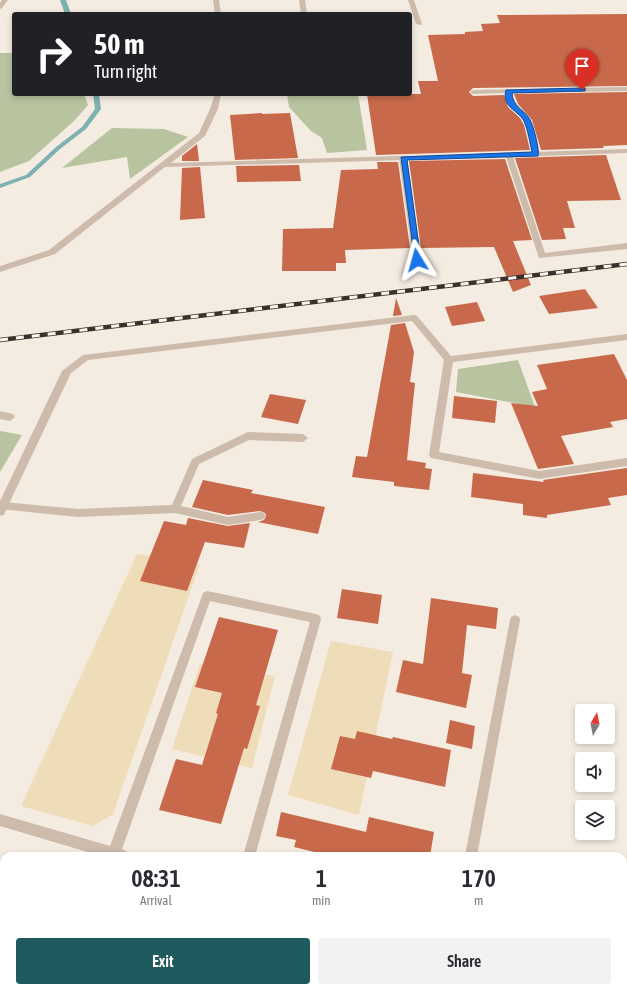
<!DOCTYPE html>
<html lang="en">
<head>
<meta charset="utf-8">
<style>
  :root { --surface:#fff; --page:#f2f2f3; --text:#2b2b33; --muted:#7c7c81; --accent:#1f5a5e }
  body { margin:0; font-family:"Asap Condensed",sans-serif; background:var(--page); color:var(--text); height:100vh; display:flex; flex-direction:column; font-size:15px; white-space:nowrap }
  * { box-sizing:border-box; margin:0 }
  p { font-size:13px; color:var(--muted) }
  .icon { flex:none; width:22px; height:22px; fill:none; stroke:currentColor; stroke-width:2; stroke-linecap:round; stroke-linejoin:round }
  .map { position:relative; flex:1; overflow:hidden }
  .details { position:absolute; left:0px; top:852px; width:627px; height:140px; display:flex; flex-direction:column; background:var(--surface); border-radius:12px 12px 0 0; box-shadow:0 2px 6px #0003 }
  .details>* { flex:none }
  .hud { position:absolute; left:12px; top:12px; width:400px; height:84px; border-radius:4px; box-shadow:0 2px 6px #0003; background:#202124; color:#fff; overflow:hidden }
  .needle { width:26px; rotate:10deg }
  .controls { position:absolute; left:575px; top:704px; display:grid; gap:8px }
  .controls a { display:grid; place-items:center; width:40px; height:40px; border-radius:4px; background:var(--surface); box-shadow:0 2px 6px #0003; font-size:20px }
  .pin { position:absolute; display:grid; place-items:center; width:34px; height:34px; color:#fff; margin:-41px -17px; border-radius:50% 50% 50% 0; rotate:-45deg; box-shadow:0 0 4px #0007 }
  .pin .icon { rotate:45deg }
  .me { position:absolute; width:44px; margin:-22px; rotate:352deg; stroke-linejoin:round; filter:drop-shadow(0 0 3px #0008) }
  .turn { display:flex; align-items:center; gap:14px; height:84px; padding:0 16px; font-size:18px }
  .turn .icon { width:52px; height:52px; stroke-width:2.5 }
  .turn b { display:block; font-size:28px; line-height:34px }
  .eta { display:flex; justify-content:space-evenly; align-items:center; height:68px; text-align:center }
  .eta b { font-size:24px; font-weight:600; line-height:28px }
  .cta { display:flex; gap:8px; margin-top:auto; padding:8px 16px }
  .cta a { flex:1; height:46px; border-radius:4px; background:var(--accent); color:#fff; font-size:16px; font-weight:600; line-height:46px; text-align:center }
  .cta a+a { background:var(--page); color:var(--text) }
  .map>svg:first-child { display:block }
  .green { fill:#b8c4a0 }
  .sand { fill:#efdcb8 }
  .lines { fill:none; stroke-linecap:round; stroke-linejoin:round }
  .stream { fill:#7fb0b2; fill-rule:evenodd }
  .building { fill:#c8694b }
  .service { fill:#cdbbac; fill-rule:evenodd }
  .minor { fill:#cdbbac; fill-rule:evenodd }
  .rail-casing { stroke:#3b302b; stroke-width:4.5 }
  .rail { stroke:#fbf5ee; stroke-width:3; stroke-dasharray:8; stroke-linecap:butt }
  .route { fill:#1a73e8; stroke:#114b97 }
</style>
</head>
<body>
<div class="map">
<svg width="627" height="992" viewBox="0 0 627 992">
  <rect width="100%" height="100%" fill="#f4ebe1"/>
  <path class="green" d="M 0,53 L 14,53 L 14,94 L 84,94 L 88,105 L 74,121 L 29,161 L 0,172 Z
    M 287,94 L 358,94 L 367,150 L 327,153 L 322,138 L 311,131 L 289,107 Z
    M 112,128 L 164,129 L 188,137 L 130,179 L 127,157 L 62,168 Z
    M 518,360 L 535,407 L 456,392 L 458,369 Z
    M 0,431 L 22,435 L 0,472 Z"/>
  <path class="sand" d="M 137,554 L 200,564 L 113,814 L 93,826 L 21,806 Z
    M 331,641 L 393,652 L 359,815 L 288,795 Z
    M 200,664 L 275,676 L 252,768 L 172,749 Z"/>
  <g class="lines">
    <path class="stream" d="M 60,0 L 66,0 L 71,14 L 65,14 Z
      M 93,94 L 99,94 L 101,109 L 86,129 L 60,149 L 30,177 L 0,188 L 0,184 L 26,175 L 56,147 L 82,127 L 95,109 Z"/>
  </g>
  <path class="building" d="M 627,14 L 627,86 L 473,88 L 469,92 L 473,96 L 504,95 L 508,107 L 520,118 L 524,125 L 530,150 L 376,155 L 367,94 L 421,94 L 418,81 L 438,81 L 428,35 L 465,34 L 465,32 L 483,31 L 481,24 L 500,23 L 497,15 Z
    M 627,92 L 627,145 L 603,146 L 604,148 L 541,150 L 532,120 L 518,104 L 514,94 Z
    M 262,113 L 262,114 L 290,113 L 298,158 L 235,160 L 230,115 Z
    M 197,144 L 199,161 L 182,161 L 182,156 Z
    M 606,155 L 621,200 L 567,201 L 575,228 L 563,228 L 566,239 L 542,240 L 515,158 Z
    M 505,159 L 532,240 L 513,241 L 531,285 L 513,292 L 494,247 L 421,248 L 409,161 Z
    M 377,162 L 398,162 L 410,248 L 345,250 L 346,263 L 336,263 L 336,271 L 282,271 L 283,229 L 333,228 L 341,170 L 378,169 Z
    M 299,165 L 301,181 L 237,182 L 236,166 Z
    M 200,167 L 205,218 L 180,220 L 182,168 Z
    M 585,289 L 598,308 L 549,314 L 539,296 Z
    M 396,298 L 402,315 L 393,316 Z
    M 477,302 L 485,321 L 452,326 L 445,307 Z
    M 405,323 L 414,352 L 410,382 L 415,383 L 407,460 L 426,463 L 425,468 L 432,469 L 429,490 L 394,486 L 394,482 L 352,477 L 356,456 L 367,457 L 391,325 Z
    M 614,354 L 627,380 L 627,419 L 610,422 L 613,427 L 561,436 L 574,464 L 538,469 L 511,403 L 538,406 L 532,392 L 547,389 L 537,365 Z
    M 270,394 L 306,400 L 298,424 L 261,417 Z
    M 454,396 L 497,401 L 495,423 L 452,418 Z
    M 627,468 L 627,495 L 608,498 L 611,505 L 547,515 L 547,518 L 523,515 L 523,504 L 471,497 L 473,473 L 544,482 L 543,480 Z
    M 203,480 L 253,490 L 251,493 L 325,507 L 318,534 L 258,522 L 264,520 L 266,516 L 265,513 L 260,511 L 228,515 L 192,507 Z
    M 188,518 L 228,526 L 250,523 L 244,548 L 205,542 L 187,591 L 140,581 L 164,521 L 186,525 Z
    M 342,589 L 382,595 L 378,624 L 337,618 Z
    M 431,598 L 498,608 L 496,629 L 467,625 L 462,673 L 472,675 L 466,708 L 396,692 L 403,660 L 423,664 Z
    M 219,617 L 278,630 L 256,705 L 260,706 L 247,749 L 244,748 L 221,824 L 159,810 L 176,759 L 202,765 L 218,714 L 216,713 L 222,693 L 195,687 Z
    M 450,720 L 475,726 L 472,749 L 446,743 Z
    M 357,731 L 392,739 L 393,737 L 451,750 L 445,787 L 373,771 L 371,778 L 331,769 L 340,736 L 355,739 Z
    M 281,812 L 366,832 L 369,817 L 434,832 L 430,856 L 331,856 L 294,847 L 296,840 L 276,836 Z"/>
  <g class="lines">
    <path class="service" d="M 299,0 L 305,0 L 307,14 L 301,14 Z
      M 408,0 L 414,0 L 422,24 L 421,25 L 416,24 Z
      M 627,87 L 627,91 L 512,93 C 514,106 525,110 531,121 C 536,131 537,143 540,154 L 536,156 L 532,154 L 525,124 L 521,117 L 509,106 L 505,93 L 473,94 L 470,92 L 473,90 Z
      M 400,156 L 406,156 L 407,158 L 421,260 L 417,263 L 413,260 L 399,158 Z
      M 0,411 L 13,414 L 15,417 L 10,421 L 0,419 Z
      M 248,432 L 303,434 L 308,438 L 303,442 L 249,440 L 199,464 L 181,506 L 228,517 L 260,512 L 264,513 L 265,516 L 264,519 L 260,520 L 228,525 L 175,513 L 78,517 L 0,509 L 0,503 L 3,502 L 78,509 L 172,505 L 192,459 Z
      M 436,988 L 450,988 L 449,992 L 435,992 Z"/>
    <path class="minor" d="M 2,0 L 8,0 L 2,8 L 0,9 L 0,3 Z
      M 213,0 L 219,0 L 221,14 L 215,14 Z
      M 215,94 L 221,94 L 218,109 L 205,136 L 171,163 L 627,149 L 627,153 L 513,157 L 545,253 L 627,243 L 627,249 L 539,258 L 506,157 L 165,167 L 55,254 L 0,272 L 0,266 L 49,250 L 199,133 L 210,109 Z
      M 414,315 L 417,316 L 451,356 L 627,334 L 627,340 L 453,362 L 439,452 L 539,471 L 627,458 L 627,466 L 539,479 L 431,458 L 429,455 L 444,360 L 412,321 L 88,360 L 71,373 L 5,512 L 4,515 L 0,516 L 0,501 L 62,371 L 83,355 Z
      M 207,591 L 316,614 L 320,616 L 321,619 L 255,856 L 243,856 L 310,622 L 210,601 L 122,849 L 127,852 L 129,856 L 101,856 L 0,826 L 0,814 L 110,846 L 202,596 L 203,593 Z
      M 515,615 L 519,617 L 520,620 L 477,856 L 465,856 L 510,620 L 511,617 Z
      M 64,988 L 78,988 L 77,992 L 63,992 Z
      M 262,988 L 276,988 L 274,992 L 260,992 Z"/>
    <defs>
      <path id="rail" d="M 0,340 L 627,264"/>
    </defs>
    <use href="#rail" class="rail-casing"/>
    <use href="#rail" class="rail"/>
  </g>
  <path class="route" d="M 582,88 L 585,88 L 585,91 L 512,93 C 513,107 522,108 529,118 C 533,123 540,151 538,156 L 407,160 L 421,260 L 415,262 L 401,157 L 532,152 C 530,142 528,130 524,121 C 518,110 501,107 506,90 Z"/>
</svg>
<div class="controls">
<a><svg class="needle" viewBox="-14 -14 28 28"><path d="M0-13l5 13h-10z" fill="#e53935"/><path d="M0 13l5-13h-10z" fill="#7c7c81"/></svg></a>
<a><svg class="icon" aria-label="sound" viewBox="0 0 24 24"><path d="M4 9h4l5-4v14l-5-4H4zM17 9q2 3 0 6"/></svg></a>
<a><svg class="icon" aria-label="layers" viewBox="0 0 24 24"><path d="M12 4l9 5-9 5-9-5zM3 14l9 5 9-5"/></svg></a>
</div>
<div class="pin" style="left:582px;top:90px;background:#d93025"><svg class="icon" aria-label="arrive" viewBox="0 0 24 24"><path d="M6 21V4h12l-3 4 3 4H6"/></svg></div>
<svg class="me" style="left:417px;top:260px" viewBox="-20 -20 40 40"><path d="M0-17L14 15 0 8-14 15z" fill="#1a73e8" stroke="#fff" stroke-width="4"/></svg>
<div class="hud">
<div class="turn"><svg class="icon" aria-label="right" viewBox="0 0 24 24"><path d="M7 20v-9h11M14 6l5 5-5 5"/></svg><div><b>50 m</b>Turn right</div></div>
</div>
<section class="details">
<div class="eta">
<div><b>08:31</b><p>Arrival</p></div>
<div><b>1</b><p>min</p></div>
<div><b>170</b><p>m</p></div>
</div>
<div class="cta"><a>Exit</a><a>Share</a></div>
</section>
</div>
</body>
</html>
